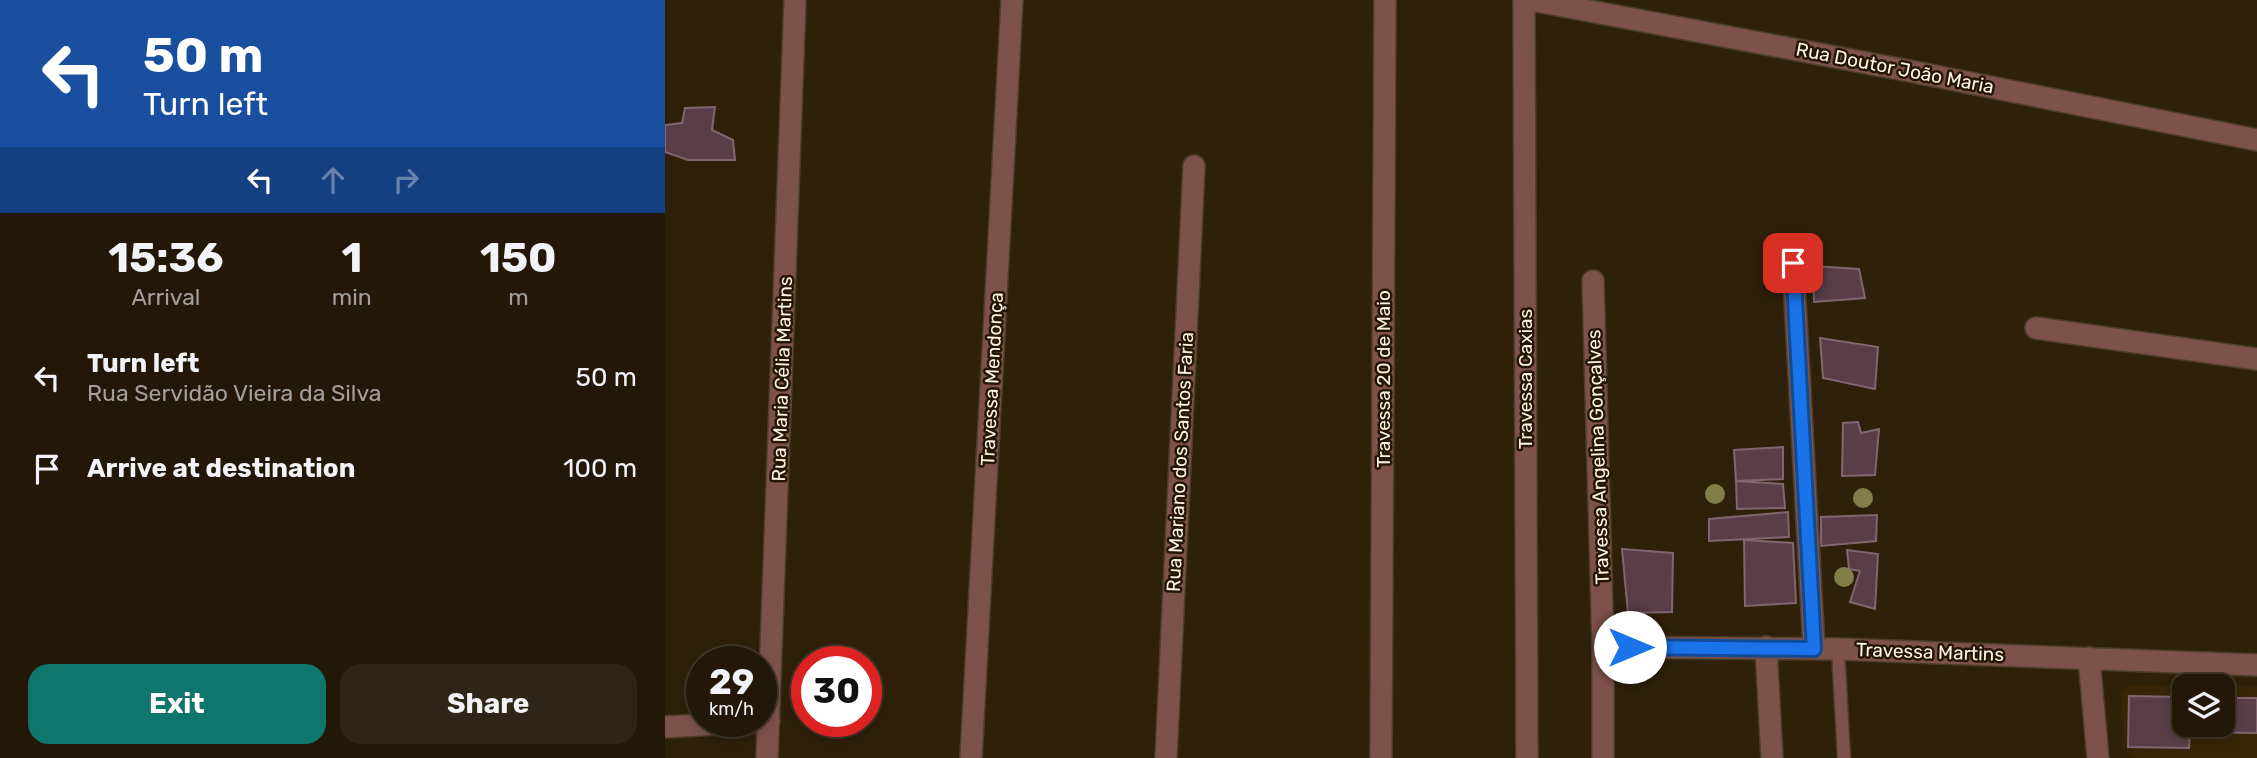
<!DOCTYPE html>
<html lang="en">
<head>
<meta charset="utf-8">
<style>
  :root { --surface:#231808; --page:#2f2516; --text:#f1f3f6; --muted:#a3a09c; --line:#403729; --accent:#0f766e }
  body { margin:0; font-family:Rubik,sans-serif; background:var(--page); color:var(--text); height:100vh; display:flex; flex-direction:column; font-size:26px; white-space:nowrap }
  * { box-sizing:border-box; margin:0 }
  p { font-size:23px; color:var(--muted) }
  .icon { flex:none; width:38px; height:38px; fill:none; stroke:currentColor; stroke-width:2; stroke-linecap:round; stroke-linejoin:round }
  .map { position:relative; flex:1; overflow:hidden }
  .panel { display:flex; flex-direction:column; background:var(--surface); width:665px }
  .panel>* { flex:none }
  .banner { background:#1a4fa0; color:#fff; overflow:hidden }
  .controls { position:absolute; left:1507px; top:674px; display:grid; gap:14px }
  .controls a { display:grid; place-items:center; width:63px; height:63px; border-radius:14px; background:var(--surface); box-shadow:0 4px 10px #0003,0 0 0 2px var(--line); font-size:35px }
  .speed { position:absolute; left:21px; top:646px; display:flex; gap:14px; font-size:35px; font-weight:700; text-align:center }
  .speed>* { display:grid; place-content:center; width:91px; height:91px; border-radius:50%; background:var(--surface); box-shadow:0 4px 10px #0003,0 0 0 2px var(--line); line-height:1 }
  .speed small { font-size:18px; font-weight:400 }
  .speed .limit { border:10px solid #d22; background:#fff; color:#111 }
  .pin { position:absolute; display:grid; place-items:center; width:60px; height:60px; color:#fff; margin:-30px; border-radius:14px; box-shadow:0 4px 10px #0006 }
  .me { position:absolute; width:77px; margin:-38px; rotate:90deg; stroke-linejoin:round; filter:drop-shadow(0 0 5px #0008) }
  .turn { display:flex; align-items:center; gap:24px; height:147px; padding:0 28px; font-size:32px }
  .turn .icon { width:91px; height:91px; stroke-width:2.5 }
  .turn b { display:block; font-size:49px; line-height:60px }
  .lanes { display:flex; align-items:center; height:66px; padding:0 28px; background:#0003; justify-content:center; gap:35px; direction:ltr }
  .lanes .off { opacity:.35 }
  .eta { display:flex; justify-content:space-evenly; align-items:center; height:119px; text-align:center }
  .eta b { font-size:42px; font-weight:700; line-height:49px }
  .primary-button { display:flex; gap:14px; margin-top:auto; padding:14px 28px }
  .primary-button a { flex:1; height:80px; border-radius:21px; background:var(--accent); color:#fff; font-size:28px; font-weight:700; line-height:80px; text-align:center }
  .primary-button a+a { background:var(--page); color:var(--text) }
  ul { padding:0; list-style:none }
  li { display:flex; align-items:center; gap:21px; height:91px; padding:0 28px }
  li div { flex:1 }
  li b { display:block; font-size:26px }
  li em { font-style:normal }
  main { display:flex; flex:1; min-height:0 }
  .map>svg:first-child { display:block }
  .built { fill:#382508 }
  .building { fill:#593e48; stroke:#836570; stroke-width:2 }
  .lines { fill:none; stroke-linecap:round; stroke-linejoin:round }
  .lane-casing { stroke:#4c3e29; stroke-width:15 }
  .street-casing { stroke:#4c3e29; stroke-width:24 }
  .lane { stroke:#7d524b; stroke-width:12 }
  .street { stroke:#7d524b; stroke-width:21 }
  .tree { fill:#827e49 }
  .route-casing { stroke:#114b97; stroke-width:18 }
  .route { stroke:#1a73e8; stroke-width:12 }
  .labels { text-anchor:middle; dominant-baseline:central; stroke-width:5; stroke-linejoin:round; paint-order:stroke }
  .street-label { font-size:19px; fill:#fef3e6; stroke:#251603 }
</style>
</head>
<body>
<main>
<section class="panel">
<div class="banner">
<div class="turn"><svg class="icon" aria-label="left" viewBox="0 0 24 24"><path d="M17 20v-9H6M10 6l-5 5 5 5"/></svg><div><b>50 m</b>Turn left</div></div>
<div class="lanes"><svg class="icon" aria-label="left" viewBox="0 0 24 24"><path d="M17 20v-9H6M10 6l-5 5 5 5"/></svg><svg class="icon off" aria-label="ahead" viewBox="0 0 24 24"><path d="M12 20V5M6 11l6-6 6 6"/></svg><svg class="icon off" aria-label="right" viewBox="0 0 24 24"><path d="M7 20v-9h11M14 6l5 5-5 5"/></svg></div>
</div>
<div class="eta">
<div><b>15:36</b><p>Arrival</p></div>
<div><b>1</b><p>min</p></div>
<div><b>150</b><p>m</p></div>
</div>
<ul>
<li><svg class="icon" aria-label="left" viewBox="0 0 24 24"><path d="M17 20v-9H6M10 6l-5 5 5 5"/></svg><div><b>Turn left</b><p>Rua Servidão Vieira da Silva</p></div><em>50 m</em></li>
<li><svg class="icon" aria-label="arrive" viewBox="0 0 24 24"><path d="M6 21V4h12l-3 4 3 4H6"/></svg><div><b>Arrive at destination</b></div><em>100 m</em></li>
</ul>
<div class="primary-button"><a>Exit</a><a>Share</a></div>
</section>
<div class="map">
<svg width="1592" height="758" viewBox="0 0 1592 758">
  <rect width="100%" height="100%" fill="#2f200a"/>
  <path class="built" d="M 1464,685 L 1526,686 L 1519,686 L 1519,724 L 1558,724 L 1558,686 L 1592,687 L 1592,758 L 1468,758 L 1457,745 L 1457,692 Z"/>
  <path class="building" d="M 50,107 L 47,130 L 68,140 L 70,160 L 23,160 L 0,152 L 0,125 L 17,123 L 20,108 Z
    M 1148,266 L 1194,269 L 1200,298 L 1149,302 Z
    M 1155,338 L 1213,347 L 1210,389 L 1158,378 Z
    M 1193,422 L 1196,433 L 1214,429 L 1210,475 L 1177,476 L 1178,423 Z
    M 1118,447 L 1118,479 L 1071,481 L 1069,450 Z
    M 1071,481 L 1118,484 L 1120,508 L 1072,509 Z
    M 1123,512 L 1124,537 L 1044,541 L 1044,519 Z
    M 1212,515 L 1211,541 L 1156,546 L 1156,517 Z
    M 1079,540 L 1128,543 L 1131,603 L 1080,606 Z
    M 957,549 L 1008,553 L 1007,612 L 963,613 Z
    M 1182,550 L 1213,554 L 1210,609 L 1185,602 L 1195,571 L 1184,569 Z
    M 1464,696 L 1519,697 L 1519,724 L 1558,724 L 1558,698 L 1592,698 L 1592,733 L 1525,732 L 1524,748 L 1463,747 Z"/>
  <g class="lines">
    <defs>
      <path id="lane" d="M 1173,649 L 1179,758"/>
      <path id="street" d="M 859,0 L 862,758
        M 866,0 L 1250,72 L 1592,140
        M 1128,263 L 1149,649
        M 928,281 L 938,647 L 938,758
        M 1371,328 L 1592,359
        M 938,647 L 1173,649 L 1592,665
        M 1101,647 L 1107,758
        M 1424,658 L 1433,758
        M 0,727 L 104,721
        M 102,758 L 130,0
        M 306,758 L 347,0
        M 501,758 L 529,166
        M 716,758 L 720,0"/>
    </defs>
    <use href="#lane" class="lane-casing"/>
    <use href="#street" class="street-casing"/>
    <use href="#lane" class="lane"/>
    <use href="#street" class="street"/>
  </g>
  <g class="tree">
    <circle cx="1050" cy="494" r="10"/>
    <circle cx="1198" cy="498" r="10"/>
    <circle cx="1179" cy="577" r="10"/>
  </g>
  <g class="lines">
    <defs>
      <path id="route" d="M 965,647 L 1149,649 L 1128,263"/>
    </defs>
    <use href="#route" class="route-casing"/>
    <use href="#route" class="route"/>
  </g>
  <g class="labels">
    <g class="street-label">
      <text transform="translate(1230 68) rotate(11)">Rua Doutor João Maria</text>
      <text transform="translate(117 379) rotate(-88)">Rua Maria Célia Martins</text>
      <text transform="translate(327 379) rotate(-87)">Travessa Mendonça</text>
      <text transform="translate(718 379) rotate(-90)">Travessa 20 de Maio</text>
      <text transform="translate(860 379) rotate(-90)">Travessa Caxias</text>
      <text transform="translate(933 457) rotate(-92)">Travessa Angelina Gonçalves</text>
      <text transform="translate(515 462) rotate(-87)">Rua Mariano dos Santos Faria</text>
      <text transform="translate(1265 652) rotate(2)">Travessa Martins</text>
    </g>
  </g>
</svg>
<div class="controls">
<a><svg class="icon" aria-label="layers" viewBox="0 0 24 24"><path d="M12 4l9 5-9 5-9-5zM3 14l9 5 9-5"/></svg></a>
</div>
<div class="speed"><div>29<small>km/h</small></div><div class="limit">30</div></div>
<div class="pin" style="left:1128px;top:263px;background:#d93025"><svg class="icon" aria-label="arrive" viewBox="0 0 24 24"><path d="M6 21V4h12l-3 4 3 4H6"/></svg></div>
<svg class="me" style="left:965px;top:647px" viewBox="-20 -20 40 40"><circle r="19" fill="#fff"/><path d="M0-13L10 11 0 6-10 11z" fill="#1a73e8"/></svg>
</div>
</main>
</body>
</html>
